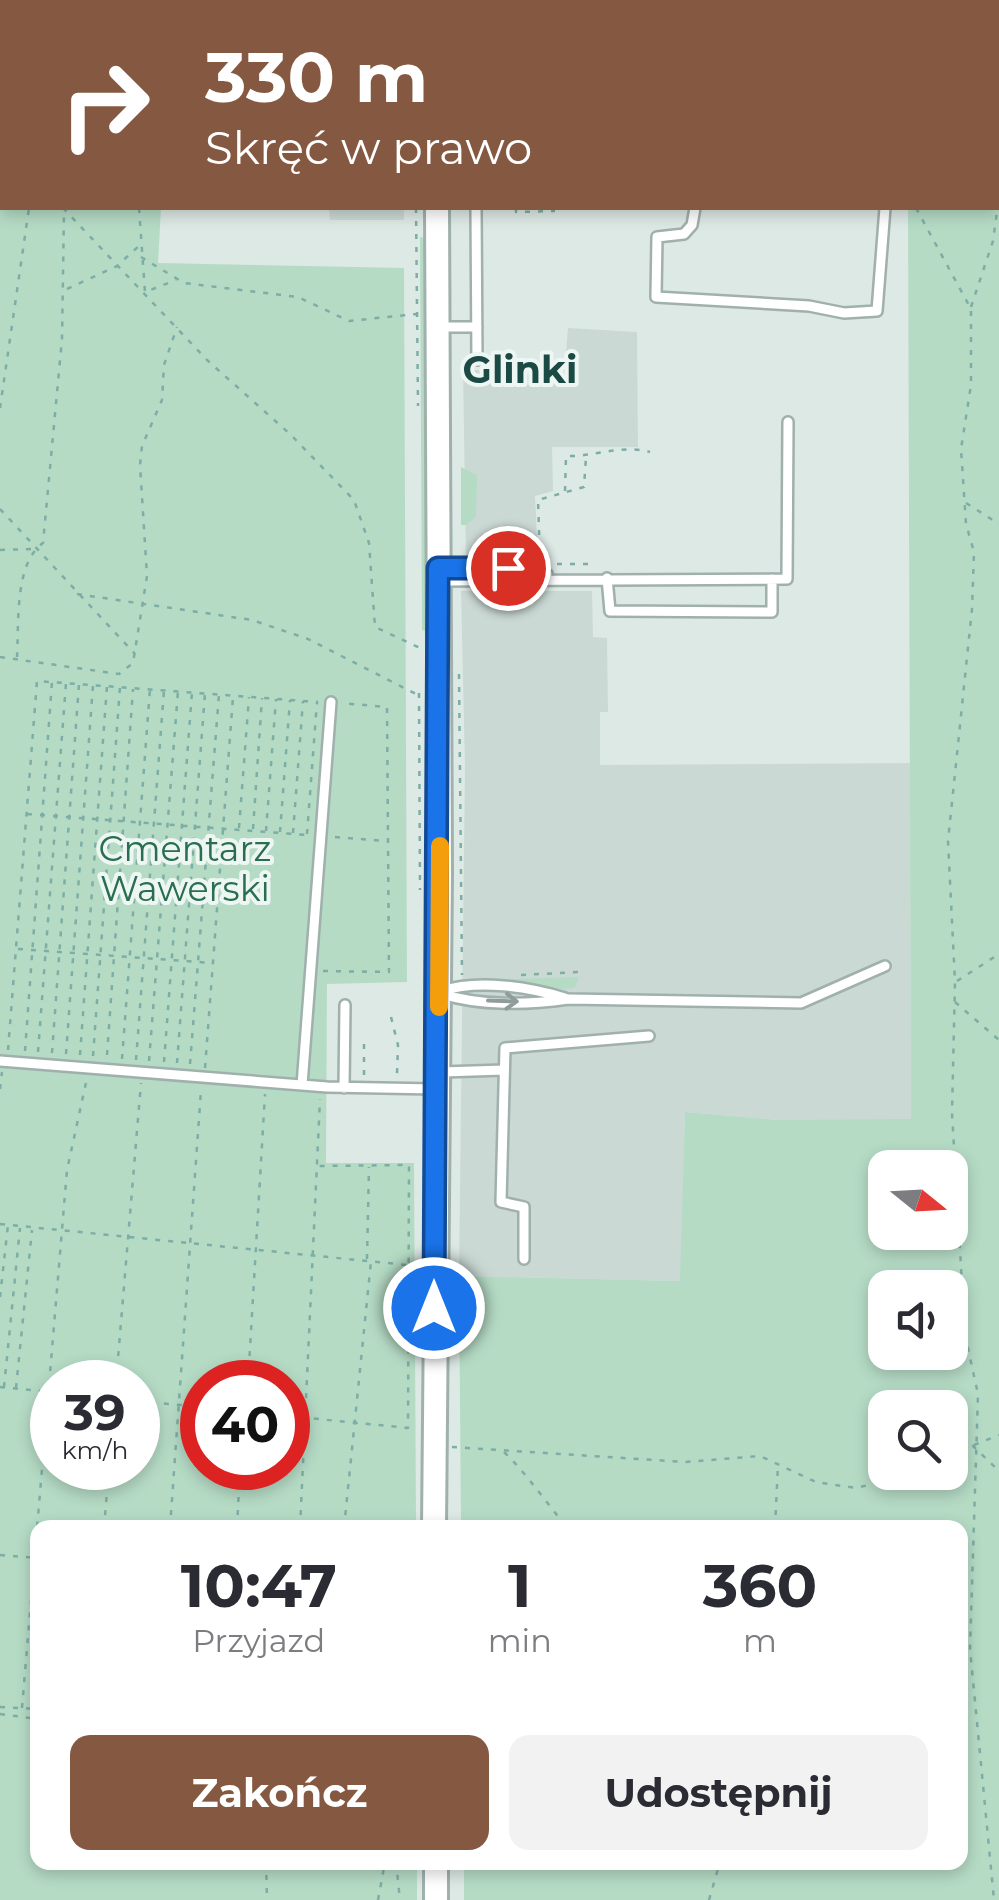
<!DOCTYPE html>
<html lang="pl">
<head>
<meta charset="utf-8">
<style>
  :root { --surface:#fff; --page:#f2f2f3; --text:#2b2b33; --muted:#7c7c81; --accent:#855941 }
  body { margin:0; font-family:Montserrat,sans-serif; background:var(--page); color:var(--text); height:100vh; display:flex; flex-direction:column; font-size:38px; white-space:nowrap }
  * { box-sizing:border-box; margin:0 }
  p { font-size:32px; color:var(--muted) }
  .icon { flex:none; width:55px; height:55px; fill:none; stroke:currentColor; stroke-width:2; stroke-linecap:round; stroke-linejoin:round }
  .map { position:relative; flex:1; overflow:hidden }
  .side { position:absolute; left:30px; top:1520px; width:938px; height:350px; display:flex; flex-direction:column; background:var(--surface); border-radius:20px; box-shadow:0 5px 15px #0003 }
  .side>* { flex:none }
  .guide { position:absolute; left:0px; top:0px; width:1000px; height:210px; box-shadow:0 5px 15px #0003; background:#855941; color:#fff; overflow:hidden }
  .needle { width:65px; rotate:108deg }
  .buttons { position:absolute; left:868px; top:1150px; display:grid; gap:20px }
  .buttons a { display:grid; place-items:center; width:100px; height:100px; border-radius:20px; background:var(--surface); box-shadow:0 5px 15px #0003; font-size:50px }
  .speed { position:absolute; left:30px; top:1360px; display:flex; gap:20px; font-size:50px; font-weight:700; text-align:center }
  .speed>* { display:grid; place-content:center; width:130px; height:130px; border-radius:50%; background:var(--surface); box-shadow:0 5px 15px #0003; line-height:1 }
  .speed small { font-size:25px; font-weight:400 }
  .speed .limit { border:15px solid #d22; background:#fff; color:#111 }
  .pin { position:absolute; display:grid; place-items:center; width:85px; height:85px; color:#fff; margin:-42px; border:5px solid #fff; border-radius:50%; box-shadow:0 2px 10px #0007 }
  .me { position:absolute; width:110px; margin:-55px; rotate:0deg; stroke-linejoin:round; filter:drop-shadow(0 0 8px #0008) }
  .turn { display:flex; align-items:center; gap:35px; height:210px; padding:0 40px; font-size:45px }
  .turn .icon { width:130px; height:130px; stroke-width:2.5 }
  .turn b { display:block; font-size:70px; line-height:85px }
  .eta { display:flex; justify-content:space-evenly; align-items:center; height:170px; text-align:center }
  .eta b { font-size:60px; font-weight:700; line-height:70px }
  .button { display:flex; gap:20px; margin-top:auto; padding:20px 40px }
  .button a { flex:1; height:115px; border-radius:20px; background:var(--accent); color:#fff; font-size:40px; font-weight:700; line-height:115px; text-align:center }
  .button a+a { background:var(--page); color:var(--text) }
  .map>svg:first-child { display:block }
  .built { fill:#cbd9d5 }
  .green { fill:#b5dbc5; fill-rule:evenodd }
  .lines { fill:none; stroke-linecap:round; stroke-linejoin:round }
  .service-casing { stroke:#a0b0ad; stroke-width:14 }
  .minor-casing { stroke:#a0b0ad; stroke-width:22 }
  .tertiary-casing { stroke:#a0b0ad; stroke-width:28 }
  .path { stroke:#7dada5; stroke-width:2.5; stroke-dasharray:5 8; stroke-linecap:butt }
  .service { stroke:#fff; stroke-width:9 }
  .minor { stroke:#fff; stroke-width:18 }
  .tertiary { stroke:#fff; stroke-width:22 }
  .oneway { stroke:#8f9c9a }
  .route-casing { stroke:#114b97; stroke-width:25 }
  .route { stroke:#1a73e8; stroke-width:18 }
  .slow { stroke:#f59e0b; stroke-width:18 }
  .labels { text-anchor:middle; dominant-baseline:central; stroke-width:8; stroke-linejoin:round; paint-order:stroke }
  .park-label { font-size:35px; fill:#296e4f; stroke:#edf6f3 }
  .neighbourhood-label { font-size:38px; font-weight:bold; fill:#1b4a45; stroke:#edf6f3 }
</style>
</head>
<body>
<div class="map">
<svg width="999" height="1900" viewBox="0 0 999 1900">
  <rect width="100%" height="100%" fill="#dde9e5"/>
  <path class="built" d="M 329,208 L 404,208 L 404,220 L 330,220 Z
    M 568,328 L 637,332 L 638,447 L 552,447 L 553,491 L 535,496 L 538,559 L 466,559 L 463,369 L 564,378 Z
    M 461,591 L 592,591 L 593,637 L 607,638 L 608,712 L 600,712 L 600,765 L 910,763 L 911,1120 L 778,1120 L 685,1112 L 681,1281 L 459,1276 L 465,766 Z"/>
  <path class="green" d="M 975,0 L 999,0 L 999,1900 L 464,1900 L 464,1863 L 960,1862 L 960,1528 L 461,1527 L 459,1276 L 680,1281 L 685,1112 L 778,1120 L 911,1119 L 908,208 L 998,208 L 998,2 ZM 885,1168 L 950,1168 L 950,1232 L 885,1232 ZM 885,1288 L 950,1288 L 950,1352 L 885,1352 ZM 885,1408 L 950,1408 L 950,1472 L 885,1472 Z
    M 0,43 L 2,208 L 161,208 L 158,263 L 404,268 L 407,982 L 327,984 L 326,1163 L 414,1163 L 416,1527 L 38,1528 L 38,1862 L 417,1863 L 417,1900 L 0,1900 ZM 52,1382 L 138,1382 L 138,1468 L 52,1468 ZM 202,1382 L 288,1382 L 288,1468 L 202,1468 Z
    M 420,237 L 425,238 L 425,631 L 422,630 Z
    M 461,467 L 477,475 L 476,517 L 466,525 L 461,525 Z
    M 579,977 L 575,987 C 563,994 494,980 473,980 Z"/>
  <g class="lines">
    <defs>
      <path id="service" d="M 998,97 L 999,96
        M 476,208 L 477,360
        M 695,208 L 692,225 L 684,234 L 657,237 L 656,297 L 809,306 L 844,313 L 877,311 L 885,208
        M 439,327 L 477,327
        M 438,568 L 508,568 L 547,574
        M 607,578 L 610,611 L 772,612 L 772,579
        M 441,581 L 787,579 L 788,422
        M 442,991 C 478,979 529,987 565,998
        M 442,994 C 480,1006 528,1005 568,999 L 801,1003 L 885,966
        M 0,1061 L 327,1087 L 435,1089
        M 442,1072 L 504,1070
        M 302,1085 L 331,702
        M 344,1088 L 345,1005
        M 524,1259 L 524,1207 L 501,1202 L 505,1048 L 649,1036"/>
      <path id="minor" d="M 34,0 L 34,2
        M 304,2 L 304,0"/>
      <path id="tertiary" d="M 438,0 L 438,2
        M 0,38 L 2,38
        M 434,1528 L 440,873 L 437,208
        M 436,1862 L 436,1900"/>
    </defs>
    <use href="#service" class="service-casing"/>
    <use href="#minor" class="minor-casing"/>
    <use href="#tertiary" class="tertiary-casing"/>
    <path class="path" d="M 466,0 L 466,2
      M 599,0 L 625,2
      M 655,0 L 658,2
      M 712,0 L 712,2
      M 925,0 L 925,2
      M 416,2 L 416,0
      M 489,2 L 490,0
      M 990,2 L 993,0
      M 0,76 L 2,76
      M 0,125 L 2,125
      M 0,171 L 2,172
      M 63,208 L 207,360 L 291,435 L 354,500 L 369,543 L 375,627 L 420,648
      M 139,208 L 145,292 L 176,280
      M 416,208 L 418,406
      M 516,208 L 516,212 L 555,211
      M 916,208 L 971,309 L 971,385 L 961,449 L 966,524 L 974,552 L 972,609 L 948,841 L 955,982 L 952,1113 L 965,1335 L 978,1394 L 970,1649 L 994,1900
      M 141,257 L 184,283 L 298,297 L 349,321 L 416,314
      M 67,289 L 117,266 L 140,245
      M 971,307 L 993,241 L 998,204
      M 0,408 L 29,208
      M 565,491 L 566,456 C 594,457 620,444 650,452
      M 966,503 L 999,524
      M 0,509 L 135,654
      M 0,550 L 32,549
      M 540,561 L 538,500 L 584,487 L 586,457
      M 557,564 L 590,564 L 590,568
      M 77,594 L 252,620 L 308,639 L 418,695
      M 0,657 L 119,674 L 133,663 L 147,576 L 140,465 L 142,446 L 162,400 L 164,365 L 177,327
      M 17,657 C 19,625 14,563 43,543 L 62,339 L 64,210
      M 459,674 L 462,975
      M 419,693 L 420,890
      M 27,814 L 307,835
      M 239,828 L 249,697
      M 253,829 L 262,698
      M 266,831 L 276,699
      M 280,832 L 290,700
      M 293,833 L 303,701
      M 307,834 L 317,702
      M 335,837 L 386,841
      M 18,949 L 213,963
      M 323,971 L 389,972 L 387,707 L 341,703
      M 521,975 L 579,972
      M 957,981 L 999,954
      M 955,1002 L 999,1040
      M 391,1017 L 398,1045 L 397,1074
      M 364,1044 L 364,1077
      M 8,1050 L 37,681 L 318,702
      M 25,1051 L 52,682
      M 38,1052 L 66,683
      M 52,1053 L 79,684
      M 66,1054 L 93,685
      M 80,1055 L 107,686
      M 107,1055 L 133,689
      M 93,1056 L 120,687
      M 122,1059 L 150,689
      M 136,1060 L 164,690
      M 149,1061 L 178,691
      M 164,1062 L 192,692
      M 177,1063 L 205,693
      M 190,1064 L 219,694
      M 205,1068 L 233,697
      M 0,1089 L 2,1072
      M 0,1224 L 407,1265
      M 367,1259 L 369,1167
      M 0,1297 L 8,1225
      M 116,1382 L 141,1083
      M 248,1382 L 265,1094
      M 0,1387 L 52,1392
      M 4,1387 L 20,1228
      M 16,1388 L 32,1230
      M 138,1401 L 202,1407
      M 288,1416 L 408,1428 L 409,1165 L 316,1166
      M 974,1445 L 999,1435
      M 452,1447 L 685,1462 L 760,1456 L 816,1482 L 856,1488 L 922,1472
      M 504,1452 C 529,1476 545,1502 568,1528
      M 950,1460 L 973,1446 L 999,1471
      M 104,1528 L 109,1468
      M 170,1528 L 201,1090
      M 237,1528 L 240,1468
      M 300,1528 L 320,1099
      M 344,1528 L 371,1261
      M 775,1528 L 778,1465
      M 0,1555 L 38,1558
      M 0,1707 L 38,1709
      M 22,1708 L 67,1170 L 87,1078
      M 0,1714 L 38,1719
      M 266,1862 L 267,1900
      M 396,1862 L 400,1900
      M 378,1900 L 385,1862
      M 709,1900 L 720,1862"/>
    <use href="#service" class="service"/>
    <use href="#minor" class="minor"/>
    <use href="#tertiary" class="tertiary"/>
  </g>
  <defs><path id="oneway-shaft" d="M-6 0H5M1.5-3L5.5 0L1.5 3" fill="none" stroke-width="1.6" stroke-linecap="round" stroke-linejoin="round" transform="scale(2.5)"/></defs>
  <use class="oneway" href="#oneway-shaft" transform="translate(503 1001) rotate(2)"/>
  <g class="lines">
    <defs>
      <path id="route" d="M 434,1308 L 438,568 L 508,568"/>
    </defs>
    <use href="#route" class="route-casing"/>
    <use href="#route" class="route"/>
    <path class="slow" d="M 439,1007 L 440,846"/>
  </g>
  <g class="labels">
    <g class="park-label">
      <text x="185" y="848">Cmentarz<tspan x="185" dy="40">Wawerski</tspan></text>
    </g>
    <g class="neighbourhood-label">
      <text x="520" y="369">Glinki</text>
    </g>
  </g>
</svg>
<div class="buttons">
<a><svg class="needle" viewBox="-14 -14 28 28"><path d="M0-13l5 13h-10z" fill="#e53935"/><path d="M0 13l5-13h-10z" fill="#7c7c81"/></svg></a>
<a><svg class="icon" aria-label="sound" viewBox="0 0 24 24"><path d="M4 9h4l5-4v14l-5-4H4zM17 9q2 3 0 6"/></svg></a>
<a><svg class="icon" aria-label="search" viewBox="0 0 24 24"><circle cx="10" cy="10" r="6"/><path d="M15 15l6 6"/></svg></a>
</div>
<div class="speed"><div>39<small>km/h</small></div><div class="limit">40</div></div>
<div class="pin" style="left:508px;top:568px;background:#d93025"><svg class="icon" aria-label="arrive" viewBox="0 0 24 24"><path d="M6 21V4h12l-3 4 3 4H6"/></svg></div>
<svg class="me" style="left:434px;top:1308px" viewBox="-20 -20 40 40"><circle r="17" fill="#1a73e8" stroke="#fff" stroke-width="3"/><path d="M0-11L8 9 0 5-8 9z" fill="#fff"/></svg>
<div class="guide">
<div class="turn"><svg class="icon" aria-label="right" viewBox="0 0 24 24"><path d="M7 20v-9h11M14 6l5 5-5 5"/></svg><div><b>330 m</b>Skręć w prawo</div></div>
</div>
<section class="side">
<div class="eta">
<div><b>10:47</b><p>Przyjazd</p></div>
<div><b>1</b><p>min</p></div>
<div><b>360</b><p>m</p></div>
</div>
<div class="button"><a>Zakończ</a><a>Udostępnij</a></div>
</section>
</div>
</body>
</html>
